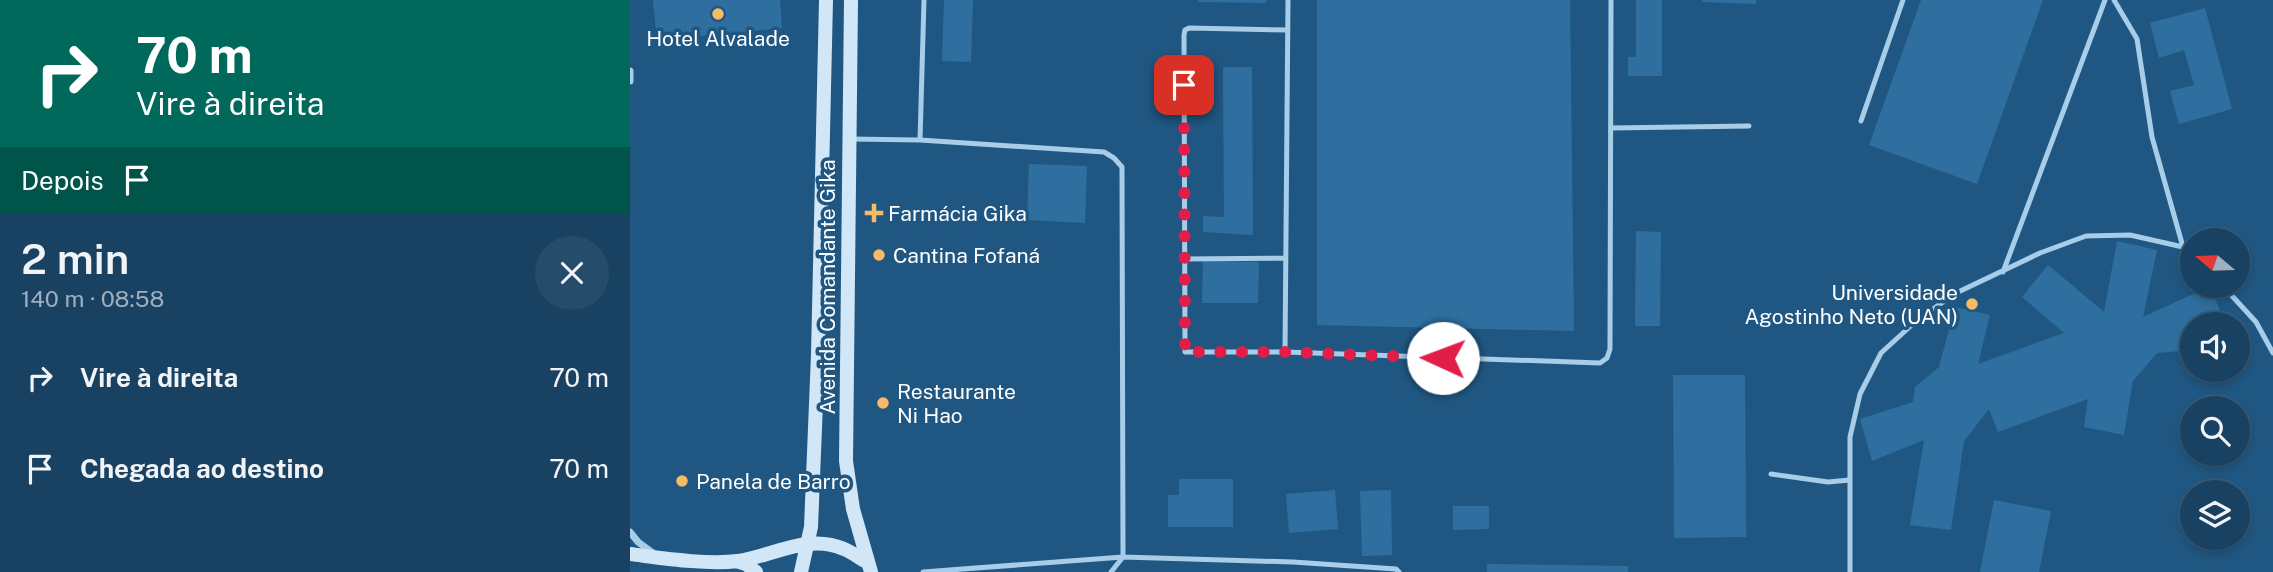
<!DOCTYPE html>
<html lang="pt">
<head>
<meta charset="utf-8">
<style>
  :root { --surface:#184162; --page:#254c6b; --text:#f1f3f6; --muted:#9fafbe; --line:#365a77 }
  body { margin:0; font-family:"Public Sans",sans-serif; background:var(--page); color:var(--text); height:100vh; display:flex; flex-direction:column; font-size:26px; white-space:nowrap }
  * { box-sizing:border-box; margin:0 }
  p { font-size:23px; color:var(--muted) }
  .icon { flex:none; width:38px; height:38px; fill:none; stroke:currentColor; stroke-width:2; stroke-linecap:round; stroke-linejoin:round }
  .map { position:relative; flex:1; overflow:hidden }
  .side { display:flex; flex-direction:column; background:var(--surface); width:630px }
  .side>* { flex:none }
  .hud { background:#00695c; color:#fff; overflow:hidden }
  .needle { width:46px; rotate:289deg }
  .buttons { position:absolute; left:1550px; top:228px; display:grid; gap:14px }
  .buttons a { display:grid; place-items:center; width:70px; height:70px; border-radius:50%; background:var(--surface); box-shadow:0 4px 10px #0003,0 0 0 2px var(--line); font-size:35px }
  .pin { position:absolute; display:grid; place-items:center; width:60px; height:60px; color:#fff; margin:-30px; border-radius:14px; box-shadow:0 4px 10px #0006 }
  .me { position:absolute; width:77px; margin:-38px; rotate:272deg; stroke-linejoin:round; filter:drop-shadow(0 0 5px #0008) }
  .turn { display:flex; align-items:center; gap:24px; height:147px; padding:0 21px; font-size:32px }
  .turn .icon { width:91px; height:91px; stroke-width:2.5 }
  .turn b { display:block; font-size:49px; line-height:60px }
  .then { display:flex; align-items:center; height:66px; padding:0 21px; background:#0003; gap:14px; font-size:26px }
  .round { display:grid; place-items:center; flex:none; width:74px; height:74px; border-radius:37px; background:var(--page) }
  .head { display:flex; align-items:center; justify-content:space-between; height:119px; padding:0 21px }
  h1 { font-size:42px; font-weight:600; line-height:52px }
  ul { padding:0; list-style:none }
  li { display:flex; align-items:center; gap:21px; height:91px; padding:0 21px }
  li div { flex:1 }
  li b { display:block; font-size:26px }
  li em { font-style:normal }
  main { display:flex; flex:1; min-height:0 }
  .map>svg:first-child { display:block }
  .building { fill:#2f6fa0 }
  .lines { fill:none; stroke-linecap:round; stroke-linejoin:round }
  .lane { stroke:#a7cde9; stroke-width:5 }
  .street { stroke:#a7cde9; stroke-width:7 }
  .secondary { stroke:#d1e6f7; stroke-width:14 }
  .route { stroke:#e11d48; stroke-width:12; stroke-dasharray:0 21.6 }
  .poi-dot { fill:#f6bb67; stroke:#205782; stroke-width:2.5 }
  .labels { text-anchor:middle; dominant-baseline:central; stroke-width:7; stroke-linejoin:round; paint-order:stroke }
  .poi-label { font-size:21px; fill:#fff; stroke:#205782; text-anchor:start }
  .street-label { font-size:21px; fill:#fff; stroke:#205782 }
</style>
</head>
<body>
<main>
<section class="side">
<div class="hud">
<div class="turn"><svg class="icon" aria-label="right" viewBox="0 0 24 24"><path d="M7 20v-9h11M14 6l5 5-5 5"/></svg><div><b>70 m</b>Vire à direita</div></div>
<div class="then">Depois<svg class="icon" aria-label="arrive" viewBox="0 0 24 24"><path d="M6 21V4h12l-3 4 3 4H6"/></svg></div>
</div>
<div class="head"><div><h1>2 min</h1><p>140 m · 08:58</p></div><a class="round"><svg class="icon" aria-label="close" viewBox="0 0 24 24"><path d="M6 6l12 12M18 6L6 18"/></svg></a></div>
<ul>
<li><svg class="icon" aria-label="right" viewBox="0 0 24 24"><path d="M7 20v-9h11M14 6l5 5-5 5"/></svg><div><b>Vire à direita</b></div><em>70 m</em></li>
<li><svg class="icon" aria-label="arrive" viewBox="0 0 24 24"><path d="M6 21V4h12l-3 4 3 4H6"/></svg><div><b>Chegada ao destino</b></div><em>70 m</em></li>
</ul>
</section>
<div class="map">
<svg width="1643" height="572" viewBox="0 0 1643 572">
  <rect width="100%" height="100%" fill="#205782"/>
  <path class="building" d="M 23,0 L 150,0 L 152,28 L 27,40 Z
    M 314,0 L 343,0 L 341,62 L 312,61 Z
    M 568,0 L 636,0 L 636,3 L 568,2 Z
    M 687,0 L 940,0 L 944,331 L 687,325 Z
    M 1006,0 L 1032,0 L 1032,76 L 998,76 L 998,57 L 1006,57 Z
    M 1072,0 L 1126,0 L 1126,4 L 1072,2 Z
    M 1291,0 L 1413,0 L 1347,184 L 1239,145 Z
    M 1575,8 L 1602,109 L 1549,124 L 1540,91 L 1564,85 L 1554,50 L 1529,58 L 1520,23 Z
    M 593,67 L 622,67 L 623,235 L 573,232 L 573,216 L 594,217 Z
    M 399,164 L 457,166 L 455,223 L 397,220 Z
    M 1006,231 L 1031,232 L 1030,326 L 1005,326 Z
    M 1487,241 L 1527,250 L 1513,317 L 1570,291 L 1583,291 L 1594,324 L 1563,324 L 1563,350 L 1527,353 L 1503,381 L 1494,435 L 1454,427 L 1458,399 L 1368,432 L 1359,409 L 1334,441 L 1321,530 L 1280,525 L 1294,440 L 1242,461 L 1230,419 L 1283,402 L 1285,387 L 1309,367 L 1325,307 L 1360,315 L 1348,364 L 1434,333 L 1392,297 L 1418,265 L 1474,312 Z
    M 573,261 L 629,262 L 628,303 L 572,303 Z
    M 1043,375 L 1115,375 L 1116,537 L 1044,538 Z
    M 549,479 L 603,479 L 603,527 L 538,527 L 538,495 L 549,495 Z
    M 705,490 L 708,529 L 659,533 L 656,494 Z
    M 761,490 L 762,555 L 732,556 L 730,491 Z
    M 1364,500 L 1421,511 L 1409,572 L 1350,572 Z
    M 823,506 L 859,506 L 859,529 L 823,530 Z
    M 857,564 L 998,566 L 998,572 L 857,572 Z"/>
  <g class="lines">
    <path class="lane" d="M 294,0 L 290,140 L 474,152 L 484,158 L 492,167 L 493,557 L 481,572
      M 658,0 L 655,352 L 970,363 L 977,358 L 980,349 L 981,0
      M 1484,0 L 1507,39 L 1522,137 L 1553,247
      M 1231,121 L 1273,0
      M 981,128 L 1119,126
      M 219,139 L 290,140
      M 554,259 L 656,258
      M 1373,272 L 1475,0
      M 1592,285 L 1626,322 L 1643,353
      M 655,352 L 555,352 L 554,35 L 555,30 L 559,28 L 658,30
      M 1141,474 L 1198,482 L 1220,480 L 1220,437 L 1230,394 L 1251,353 L 1285,322 L 1324,294 L 1410,253 L 1456,236 L 1500,235 L 1553,247 L 1563,257
      M 1220,480 L 1220,572
      M 293,572 L 493,557 L 663,562 L 766,569 L 769,572"/>
    <path class="street" d="M 0,71 L 0,81
      M 0,532 L 8,542 L 23,553"/>
    <path class="secondary" d="M 221,0 L 216,461 L 223,509 L 241,572
      M 0,554 C 32,558 76,565 108,561 C 143,556 178,533 214,549 C 222,552 229,558 237,562
      M 106,561 L 116,564 L 126,572
      M 171,572 L 181,527 L 188,354 L 196,0"/>
  </g>
  <g class="lines">
    <path class="route" d="M 554,85 L 555,352 L 655,352 L 813,358"/>
  </g>
  <g class="poi-dot">
    <circle cx="88" cy="14" r="7"/>
    <path d="M240.5 202.5h7v7h7v7h-7v7h-7v-7h-7v-7h7z"/>
    <circle cx="249" cy="255" r="7"/>
    <circle cx="1342" cy="304" r="7"/>
    <circle cx="253" cy="403" r="7"/>
    <circle cx="52" cy="481" r="7"/>
  </g>
  <g class="labels">
    <g class="poi-label">
      <text x="88" y="38" text-anchor="middle">Hotel Alvalade</text>
      <text x="258" y="213">Farmácia Gika</text>
      <text x="263" y="255">Cantina Fofaná</text>
      <text x="1328" y="292" text-anchor="end">Universidade<tspan x="1328" dy="24">Agostinho Neto (UAN)</tspan></text>
      <text x="267" y="391">Restaurante<tspan x="267" dy="24">Ni Hao</tspan></text>
      <text x="66" y="481">Panela de Barro</text>
    </g>
    <g class="street-label">
      <text transform="translate(197 287) rotate(-90)">Avenida Comandante Gika</text>
    </g>
  </g>
</svg>
<div class="buttons">
<a><svg class="needle" viewBox="-14 -14 28 28"><path d="M0-13l5 13h-10z" fill="#e53935"/><path d="M0 13l5-13h-10z" fill="#9fafbe"/></svg></a>
<a><svg class="icon" aria-label="sound" viewBox="0 0 24 24"><path d="M4 9h4l5-4v14l-5-4H4zM17 9q2 3 0 6"/></svg></a>
<a><svg class="icon" aria-label="search" viewBox="0 0 24 24"><circle cx="10" cy="10" r="6"/><path d="M15 15l6 6"/></svg></a>
<a><svg class="icon" aria-label="layers" viewBox="0 0 24 24"><path d="M12 4l9 5-9 5-9-5zM3 14l9 5 9-5"/></svg></a>
</div>
<div class="pin" style="left:554px;top:85px;background:#d93025"><svg class="icon" aria-label="arrive" viewBox="0 0 24 24"><path d="M6 21V4h12l-3 4 3 4H6"/></svg></div>
<svg class="me" style="left:813px;top:358px" viewBox="-20 -20 40 40"><circle r="19" fill="#fff"/><path d="M0-13L10 11 0 6-10 11z" fill="#e11d48"/></svg>
</div>
</main>
</body>
</html>
